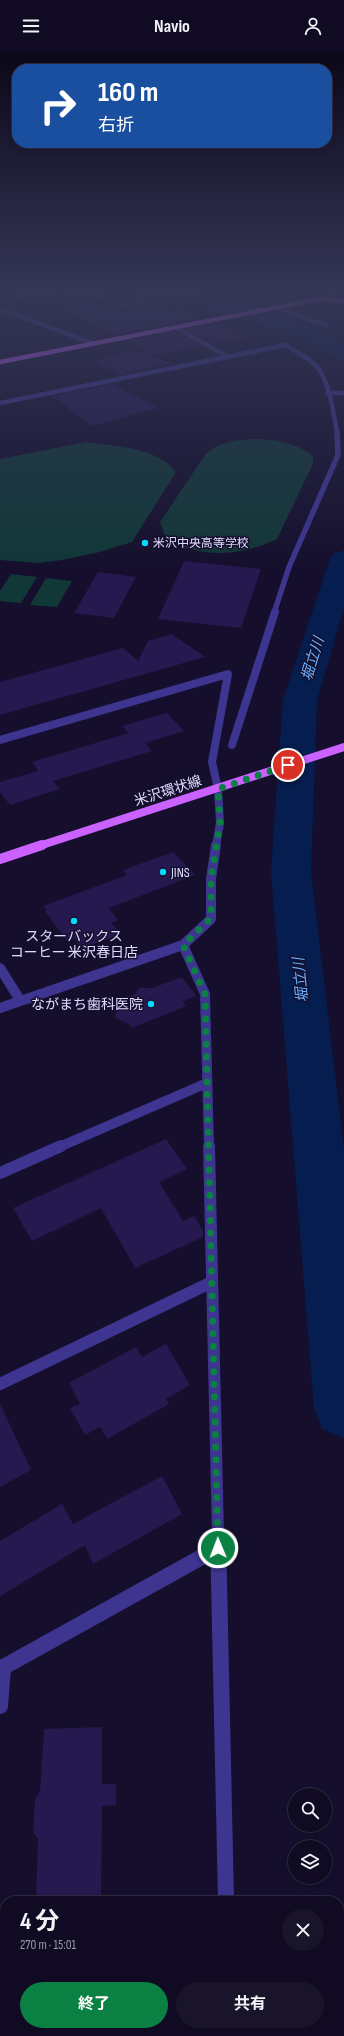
<!DOCTYPE html>
<html lang="ja">
<head>
<meta charset="utf-8">
<style>
  :root { --surface:#100b22; --page:#19142a; --text:#f1f3f6; --muted:#9c9ba5; --line:#302b40; --accent:#0b8043 }
  body { margin:0; font-family:"Sofia Sans Condensed","Noto Sans JP",sans-serif; background:var(--page); color:var(--text); height:100vh; display:flex; flex-direction:column; font-size:15px; white-space:nowrap }
  * { box-sizing:border-box; margin:0 }
  p { font-size:13px; color:var(--muted) }
  .icon { flex:none; width:22px; height:22px; fill:none; stroke:currentColor; stroke-width:2; stroke-linecap:round; stroke-linejoin:round }
  .map { position:relative; flex:1; overflow:hidden }
  .side { position:absolute; left:0px; top:1844px; width:344px; height:140px; display:flex; flex-direction:column; background:var(--surface); border-radius:16px 16px 0 0; box-shadow:0 2px 6px #0003,0 0 0 1px var(--line) }
  .side>* { flex:none }
  .banner { position:absolute; left:12px; top:12px; width:320px; height:84px; border-radius:16px; box-shadow:0 2px 6px #0003,0 0 0 1px var(--line); background:#1a4fa0; color:#fff; overflow:hidden }
  .buttons { position:absolute; left:288px; top:1736px; display:grid; gap:8px }
  .buttons a { display:grid; place-items:center; width:44px; height:44px; border-radius:50%; background:var(--surface); box-shadow:0 2px 6px #0003,0 0 0 1px var(--line); font-size:20px }
  .pin { position:absolute; display:grid; place-items:center; width:34px; height:34px; color:#fff; margin:-17px; border:2px solid #fff; border-radius:50%; box-shadow:0 1px 4px #0007 }
  .me { position:absolute; width:44px; margin:-22px; rotate:359deg; stroke-linejoin:round; filter:drop-shadow(0 0 3px #0008) }
  .turn { display:flex; align-items:center; gap:14px; height:84px; padding:0 20px; font-size:18px }
  .turn .icon { width:52px; height:52px; stroke-width:2.5 }
  .turn b { display:block; font-size:28px; line-height:34px }
  .round { display:grid; place-items:center; flex:none; width:42px; height:42px; border-radius:21px; background:var(--page) }
  .overview { display:flex; align-items:center; justify-content:space-between; height:68px; padding:0 20px }
  h1 { font-size:24px; font-weight:700; line-height:30px }
  .primary-button { display:flex; gap:8px; margin-top:auto; padding:8px 20px }
  .primary-button a { flex:1; height:46px; border-radius:24px; background:var(--accent); color:#fff; font-size:16px; font-weight:700; line-height:46px; text-align:center }
  .primary-button a+a { background:var(--page); color:var(--text) }
  header { display:flex; justify-content:space-between; align-items:center; height:52px; padding:0 20px; background:var(--surface); font-size:18px; font-weight:700 }
  .map>svg:first-child { display:block }
  .green { fill:#113737 }
  .lines { fill:none; stroke-linecap:round; stroke-linejoin:round }
  .river { fill:#051d4f; fill-rule:evenodd }
  .building { fill:#26194f }
  .minor-far5 { stroke:#3d3590; stroke-width:4.5 }
  .minor-far4 { stroke:#3d3590; stroke-width:5.5 }
  .minor-far3 { stroke:#3d3590; stroke-width:8 }
  .minor-far2 { stroke:#3d3590; stroke-width:10 }
  .minor-far1 { stroke:#3d3590; stroke-width:12 }
  .minor { stroke:#3d3590; stroke-width:16 }
  .major-far2 { stroke:#cb61ff; stroke-width:4.5 }
  .major-far1 { stroke:#cb61ff; stroke-width:8 }
  .major { stroke:#cb61ff; stroke-width:10 }
  .route { stroke:#0b8043; stroke-width:7; stroke-dasharray:0 12.6 }
  .poi-dot { fill:#06dbff; stroke:#150f2d; stroke-width:1.5 }
  .labels { text-anchor:middle; dominant-baseline:central; stroke-width:3; stroke-linejoin:round; paint-order:stroke }
  .far-poi-label { font-size:12px; fill:#e0daff; stroke:#150f2d; text-anchor:start }
  .street-label { font-size:14px; fill:#e0daff; stroke:#150f2d }
  .poi-label { font-size:14px; fill:#e0daff; stroke:#150f2d; text-anchor:start }
  .water-label { font-size:15px; font-style:italic; fill:#68b2ff; stroke:#150f2d }
</style>
</head>
<body>
<header><svg class="icon" aria-label="menu" viewBox="0 0 24 24"><path d="M4 6h16M4 12h16M4 18h16"/></svg>Navio<svg class="icon" aria-label="person" viewBox="0 0 24 24"><circle cx="12" cy="8" r="4"/><path d="M4 21q1-7 8-7t8 7"/></svg></header>
<div class="map">
<svg width="344" height="1984" viewBox="0 0 344 1984">
  <rect width="100%" height="100%" fill="#150f2d"/>
  <path class="green" d="M 257,387 C 278,388 297,391 313,404 L 313,412 L 277,487 C 242,504 197,508 165,484 L 160,470 L 205,403 C 219,389 238,388 257,387 Z
    M 87,390 C 113,394 160,396 176,420 L 132,490 L 100,500 L 62,508 L 38,511 L 0,508 L 0,407 Z
    M 11,522 L 37,525 L 21,551 L 0,549 L 0,539 Z
    M 46,526 L 72,529 L 57,555 L 30,553 Z"/>
  <g class="lines">
    <path class="river" d="M 134,240 C 151,240 169,238 186,240 C 227,245 309,270 344,292 L 344,308 C 329,304 316,292 301,286 C 249,266 198,251 143,246 L 137,244 Z
      M 344,498 L 344,556 L 317,648 L 311,819 L 344,1098 L 344,1386 L 322,1377 L 314,1356 L 271,819 L 283,648 L 330,507 L 334,501 Z"/>
  </g>
  <path class="building" d="M 84,246 L 119,259 L 154,251 L 176,260 L 176,256 L 201,266 L 116,283 L 56,253 Z
    M 214,272 L 247,286 L 213,292 L 186,277 Z
    M 175,279 L 201,294 L 155,303 L 127,289 Z
    M 140,298 L 172,312 L 119,323 L 92,308 Z
    M 112,332 L 158,356 L 92,374 L 52,344 Z
    M 184,509 L 261,517 L 241,576 L 158,567 Z
    M 98,520 L 136,525 L 114,566 L 74,561 Z
    M 172,582 L 205,605 L 0,663 L 0,630 L 123,596 L 138,609 L 148,589 Z
    M 167,661 L 184,679 L 145,691 L 152,699 L 53,729 L 60,737 L 10,753 L 0,740 L 0,730 L 38,719 L 32,710 L 129,681 L 122,674 Z
    M 173,800 L 195,823 L 109,856 L 118,868 L 111,871 L 120,882 L 82,897 L 74,886 L 67,889 L 45,859 L 47,858 L 43,854 L 127,823 L 123,818 Z
    M 182,925 L 196,944 L 183,949 L 186,954 L 132,976 L 129,972 L 115,966 L 118,949 L 135,942 L 139,936 L 152,936 Z
    M 166,1087 L 187,1117 L 159,1130 L 183,1169 L 194,1164 L 203,1179 L 203,1185 L 135,1216 L 101,1156 L 32,1189 L 13,1156 Z
    M 166,1292 L 190,1333 L 166,1347 L 169,1352 L 107,1387 L 100,1375 L 85,1383 L 70,1356 L 80,1352 L 69,1331 L 136,1295 L 142,1305 Z
    M 0,1352 L 31,1418 L 0,1435 Z
    M 162,1424 L 182,1462 L 93,1512 L 85,1493 L 0,1544 L 0,1489 L 62,1452 L 73,1472 Z
    M 102,1675 L 102,1732 L 116,1732 L 116,1753 L 102,1754 L 101,1849 L 36,1849 L 38,1787 L 33,1781 L 35,1747 L 40,1739 L 44,1677 Z"/>
  <g class="lines">
    <path class="minor-far5" d="M 67,240 L 87,242 L 124,253 L 147,247
      M 327,240 L 333,241
      M 0,250 L 33,242 L 56,240
      M 276,256 L 326,273
      M 0,257 L 95,292
      M 177,276 L 228,305
      M 327,341 L 344,341
      M 0,351 L 286,293 C 296,300 309,306 317,315 C 329,328 334,363 337,381"/>
    <path class="minor-far4" d="M 274,561 L 289,515 L 338,403 L 337,380"/>
    <path class="minor-far3" d="M 0,688 L 228,622 L 212,710 L 218,737 L 220,771 L 216,794
      M 232,693 L 275,560"/>
    <path class="minor-far2" d="M 183,893 L 205,942 L 209,1095
      M 0,916 L 20,948
      M 0,956 L 183,893 L 211,867 L 211,827 L 216,793
      M 59,1095 L 207,1031"/>
    <path class="minor-far1" d="M 209,1094 L 218,1484
      M 0,1121 L 61,1094
      M 0,1332 L 212,1230"/>
    <path class="minor" d="M 218,1483 L 226,1849
      M 0,1617 L 218,1496
      M 0,1654 L 3,1616
      M 229,1979 L 229,1984"/>
    <path class="major-far2" d="M 0,310 L 324,246 L 344,250"/>
    <path class="major-far1" d="M 39,794 L 344,695"/>
    <path class="major" d="M 0,807 L 42,793"/>
  </g>
  <linearGradient id="sky" x2="0" y2="1"><stop stop-color="#0c0819"/><stop offset="0.46" stop-color="#353757"/><stop offset="1" stop-color="#353757" stop-opacity="0"/></linearGradient>
  <rect width="344" height="518" fill="url(#sky)"/>
  <g class="lines">
    <path class="route" d="M 218,1496 L 205,942 L 183,893 L 211,866 L 211,827 L 220,771 L 218,737 L 288,713"/>
  </g>
  <g class="poi-dot">
    <circle cx="145" cy="491" r="4"/>
    <circle cx="163" cy="820" r="4"/>
    <circle cx="74" cy="869" r="4"/>
    <circle cx="151" cy="952" r="4"/>
  </g>
  <g class="labels">
    <g class="far-poi-label">
      <text x="153" y="491">米沢中央高等学校</text>
    </g>
    <g class="street-label">
      <text transform="translate(168 739) rotate(-18)">米沢環状線</text>
    </g>
    <g class="poi-label">
      <text x="171" y="820">JINS</text>
      <text x="74" y="884" text-anchor="middle">スターバックス<tspan x="74" dy="16">コーヒー 米沢春日店</tspan></text>
      <text x="143" y="952" text-anchor="end">ながまち歯科医院</text>
    </g>
    <g class="water-label">
      <text transform="translate(313 607) rotate(-73)">堀立川</text>
      <text transform="translate(301 928) rotate(-96)">堀立川</text>
    </g>
  </g>
</svg>
<div class="buttons">
<a><svg class="icon" aria-label="search" viewBox="0 0 24 24"><circle cx="10" cy="10" r="6"/><path d="M15 15l6 6"/></svg></a>
<a><svg class="icon" aria-label="layers" viewBox="0 0 24 24"><path d="M12 4l9 5-9 5-9-5zM3 14l9 5 9-5"/></svg></a>
</div>
<div class="pin" style="left:288px;top:713px;background:#d93025"><svg class="icon" aria-label="arrive" viewBox="0 0 24 24"><path d="M6 21V4h12l-3 4 3 4H6"/></svg></div>
<svg class="me" style="left:218px;top:1496px" viewBox="-20 -20 40 40"><circle r="17" fill="#0b8043" stroke="#fff" stroke-width="3"/><path d="M0-11L8 9 0 5-8 9z" fill="#fff"/></svg>
<div class="banner">
<div class="turn"><svg class="icon" aria-label="right" viewBox="0 0 24 24"><path d="M7 20v-9h11M14 6l5 5-5 5"/></svg><div><b>160 m</b>右折</div></div>
</div>
<section class="side">
<div class="overview"><div><h1>4 分</h1><p>270 m · 15:01</p></div><a class="round"><svg class="icon" aria-label="close" viewBox="0 0 24 24"><path d="M6 6l12 12M18 6L6 18"/></svg></a></div>
<div class="primary-button"><a>終了</a><a>共有</a></div>
</section>
</div>
</body>
</html>
